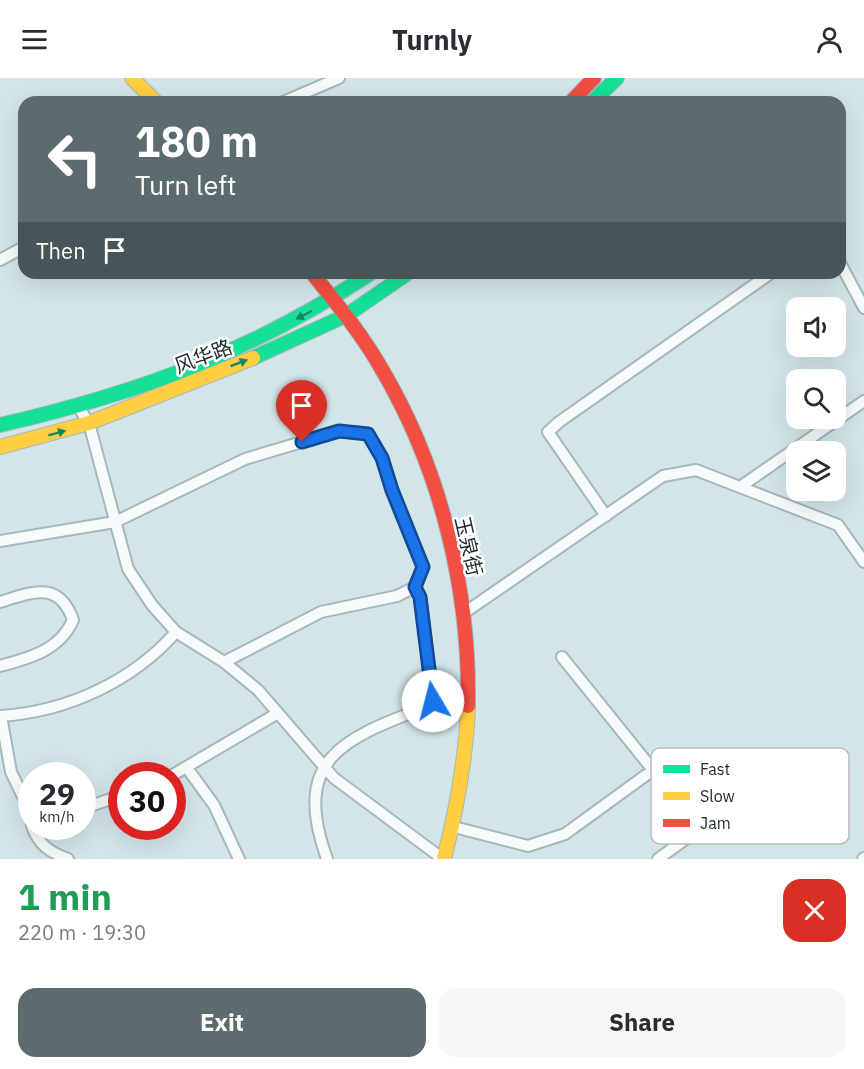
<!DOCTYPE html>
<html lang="en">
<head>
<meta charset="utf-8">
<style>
  :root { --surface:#fff; --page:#f7f7f7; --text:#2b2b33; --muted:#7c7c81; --accent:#5b6b6e }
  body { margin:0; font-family:"IBM Plex Sans","Noto Sans SC",sans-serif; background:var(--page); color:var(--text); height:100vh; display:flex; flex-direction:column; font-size:22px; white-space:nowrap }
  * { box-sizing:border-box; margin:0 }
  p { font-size:20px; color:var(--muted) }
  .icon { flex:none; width:33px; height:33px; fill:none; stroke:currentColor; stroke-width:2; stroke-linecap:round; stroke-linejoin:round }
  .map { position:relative; height:781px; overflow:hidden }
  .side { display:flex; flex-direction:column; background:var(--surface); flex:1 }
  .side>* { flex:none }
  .top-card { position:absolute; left:18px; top:18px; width:828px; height:183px; border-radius:18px; box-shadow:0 6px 24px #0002; background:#5b6b6e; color:#fff; overflow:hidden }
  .tools { position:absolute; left:786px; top:219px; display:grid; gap:12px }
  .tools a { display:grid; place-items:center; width:60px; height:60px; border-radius:12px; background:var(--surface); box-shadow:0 6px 24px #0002; font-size:30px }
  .speed { position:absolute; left:18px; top:684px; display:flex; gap:12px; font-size:30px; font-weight:700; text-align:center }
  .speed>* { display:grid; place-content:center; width:78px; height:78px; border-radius:50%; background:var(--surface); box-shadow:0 6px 24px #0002; line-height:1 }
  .speed small { font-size:15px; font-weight:400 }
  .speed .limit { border:9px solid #d22; background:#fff; color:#111 }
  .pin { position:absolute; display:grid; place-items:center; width:51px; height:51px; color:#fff; margin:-62px -26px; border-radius:50% 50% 50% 0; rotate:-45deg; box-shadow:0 0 6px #0007 }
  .pin .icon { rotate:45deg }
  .me { position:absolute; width:66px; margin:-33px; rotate:352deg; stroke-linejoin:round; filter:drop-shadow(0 0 4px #0008) }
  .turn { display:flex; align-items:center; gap:21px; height:126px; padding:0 18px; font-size:27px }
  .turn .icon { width:78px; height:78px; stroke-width:2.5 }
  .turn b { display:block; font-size:42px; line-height:51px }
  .then { display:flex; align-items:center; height:57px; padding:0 18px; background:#0003; gap:12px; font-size:22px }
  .round { display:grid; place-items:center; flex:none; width:63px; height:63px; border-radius:18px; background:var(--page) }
  .head { display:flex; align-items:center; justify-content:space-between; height:102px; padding:0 18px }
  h1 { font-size:36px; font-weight:800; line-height:45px; color:#1e9e55 }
  .primary-button { display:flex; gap:12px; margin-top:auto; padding:12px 18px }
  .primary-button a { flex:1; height:69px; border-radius:18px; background:var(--accent); color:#fff; font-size:24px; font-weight:800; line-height:69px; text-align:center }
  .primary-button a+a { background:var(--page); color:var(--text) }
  header { display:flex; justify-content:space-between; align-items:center; height:78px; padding:0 18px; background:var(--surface); font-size:27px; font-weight:800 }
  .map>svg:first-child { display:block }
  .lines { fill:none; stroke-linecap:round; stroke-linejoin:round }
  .street-casing { stroke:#a7b7ba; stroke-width:14 }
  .fast-casing { stroke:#a7b7ba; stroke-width:16 }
  .slow-casing { stroke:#a7b7ba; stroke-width:16 }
  .jam-casing { stroke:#a7b7ba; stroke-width:16 }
  .street { stroke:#f8fbfc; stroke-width:10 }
  .fast { stroke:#16e098; stroke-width:14 }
  .slow { stroke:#ffcf43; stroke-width:14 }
  .jam { stroke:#f24e42; stroke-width:14 }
  .oneway { fill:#188462 }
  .route-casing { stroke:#114b97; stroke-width:15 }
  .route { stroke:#1a73e8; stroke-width:10 }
  .labels { text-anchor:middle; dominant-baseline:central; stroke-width:5; stroke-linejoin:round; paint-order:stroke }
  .street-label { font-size:20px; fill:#1b292c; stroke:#fff }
  .key { fill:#fff; stroke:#bbbfc0; stroke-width:1.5 }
  .key-label { font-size:16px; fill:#1b292c }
</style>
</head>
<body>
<header><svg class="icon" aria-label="menu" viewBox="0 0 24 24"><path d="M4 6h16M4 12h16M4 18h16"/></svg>Turnly<svg class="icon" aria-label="person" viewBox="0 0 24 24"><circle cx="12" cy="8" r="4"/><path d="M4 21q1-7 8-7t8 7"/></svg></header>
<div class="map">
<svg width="864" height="781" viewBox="0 0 864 781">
  <rect width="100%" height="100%" fill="#d2e6ea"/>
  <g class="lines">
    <defs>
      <path id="street" d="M 283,24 L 339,0
        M 0,182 L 24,169
        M 840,185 L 864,230
        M 79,330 L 89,345 L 128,491 L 152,527 L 176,554 L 224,584 L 258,612 L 334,700 L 443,781
        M 740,409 L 864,323
        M 606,438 L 548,354 L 559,344 L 771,195
        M 0,463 L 115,444 L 245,381 L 339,353 L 368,356 L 382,379 L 391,412 L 423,489 L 415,509 L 397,518 L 321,534 L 224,584
        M 0,524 C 32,514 59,502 73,542 C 60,572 30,580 0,588
        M 464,535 L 663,398 L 696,392 L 838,447 L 864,484
        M 0,638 C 66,634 132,604 176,554
        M 1,638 L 11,694 L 31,735 L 32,748
        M 187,690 L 214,727 L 239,781
        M 171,698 L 278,635
        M 82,731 L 122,717
        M 32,748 C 39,767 49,774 68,781
        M 454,749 L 528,768 L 565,756 L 653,692 L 562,579
        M 327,781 C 291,681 342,661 426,629 L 433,623 L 420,519 L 415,509
        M 658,781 L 698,752
        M 863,781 L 864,780"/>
      <path id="fast" d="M 592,24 L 617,0
        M 253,280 L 347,237 L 408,195
        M 0,347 C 139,315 251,274 371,195"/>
      <path id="slow" d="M 132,0 L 156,24
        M 0,369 L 89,345 L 253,280
        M 444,781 C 457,730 466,681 468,628"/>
      <path id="jam" d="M 571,24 L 594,0
        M 312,195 C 338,227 364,259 384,295 C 442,395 470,514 468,628"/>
    </defs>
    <use href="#street" class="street-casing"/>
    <use href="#fast" class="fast-casing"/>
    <use href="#slow" class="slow-casing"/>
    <use href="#jam" class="jam-casing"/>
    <use href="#street" class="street"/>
    <use href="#fast" class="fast"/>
    <use href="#slow" class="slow"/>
    <use href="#jam" class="jam"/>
  </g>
  <defs><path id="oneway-solid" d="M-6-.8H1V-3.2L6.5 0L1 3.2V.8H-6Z" transform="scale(1.5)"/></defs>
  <g class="oneway">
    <use href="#oneway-solid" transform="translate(304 237) rotate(152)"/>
    <use href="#oneway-solid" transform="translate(239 285) rotate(-21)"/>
    <use href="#oneway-solid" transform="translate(57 355) rotate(-15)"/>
  </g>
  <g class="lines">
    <defs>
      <path id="route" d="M 302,364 L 339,353 L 368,356 L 382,380 L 392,412 L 423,489 L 415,509 L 420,519 L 433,623"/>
    </defs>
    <use href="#route" class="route-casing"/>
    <use href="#route" class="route"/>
  </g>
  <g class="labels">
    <g class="street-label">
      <text transform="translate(203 278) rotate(-21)">风华路</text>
      <text transform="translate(469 468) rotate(77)">玉泉街</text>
    </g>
  </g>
  <rect x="651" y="670" width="198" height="96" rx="9" class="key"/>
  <rect x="663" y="687" width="27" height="8" fill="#16e098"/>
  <rect x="663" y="714" width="27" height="8" fill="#ffcf43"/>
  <rect x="663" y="741" width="27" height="8" fill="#f24e42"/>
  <g class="key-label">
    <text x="700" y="697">Fast</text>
    <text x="700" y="724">Slow</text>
    <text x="700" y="751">Jam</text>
  </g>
</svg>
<div class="tools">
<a><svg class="icon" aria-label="sound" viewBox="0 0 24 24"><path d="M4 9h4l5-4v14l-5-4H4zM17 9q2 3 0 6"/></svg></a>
<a><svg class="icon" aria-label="search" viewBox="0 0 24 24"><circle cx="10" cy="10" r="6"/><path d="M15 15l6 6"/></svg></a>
<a><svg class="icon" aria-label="layers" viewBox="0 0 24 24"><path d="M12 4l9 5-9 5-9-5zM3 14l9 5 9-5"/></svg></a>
</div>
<div class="speed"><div>29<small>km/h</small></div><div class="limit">30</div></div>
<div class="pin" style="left:302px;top:364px;background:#d93025"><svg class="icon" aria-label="arrive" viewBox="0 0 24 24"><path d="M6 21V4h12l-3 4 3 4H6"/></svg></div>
<svg class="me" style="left:433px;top:623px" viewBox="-20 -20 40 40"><circle r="19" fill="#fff"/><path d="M0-13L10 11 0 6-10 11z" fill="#1a73e8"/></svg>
<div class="top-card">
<div class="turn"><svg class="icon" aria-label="left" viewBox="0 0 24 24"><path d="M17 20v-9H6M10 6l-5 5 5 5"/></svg><div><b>180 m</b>Turn left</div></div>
<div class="then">Then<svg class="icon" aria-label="arrive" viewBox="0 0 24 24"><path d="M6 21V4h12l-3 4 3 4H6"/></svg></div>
</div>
</div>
<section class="side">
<div class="head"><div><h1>1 min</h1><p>220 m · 19:30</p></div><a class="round" style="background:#d93025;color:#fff"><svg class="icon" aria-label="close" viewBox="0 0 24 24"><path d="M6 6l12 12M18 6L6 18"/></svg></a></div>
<div class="primary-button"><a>Exit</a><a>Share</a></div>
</section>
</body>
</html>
